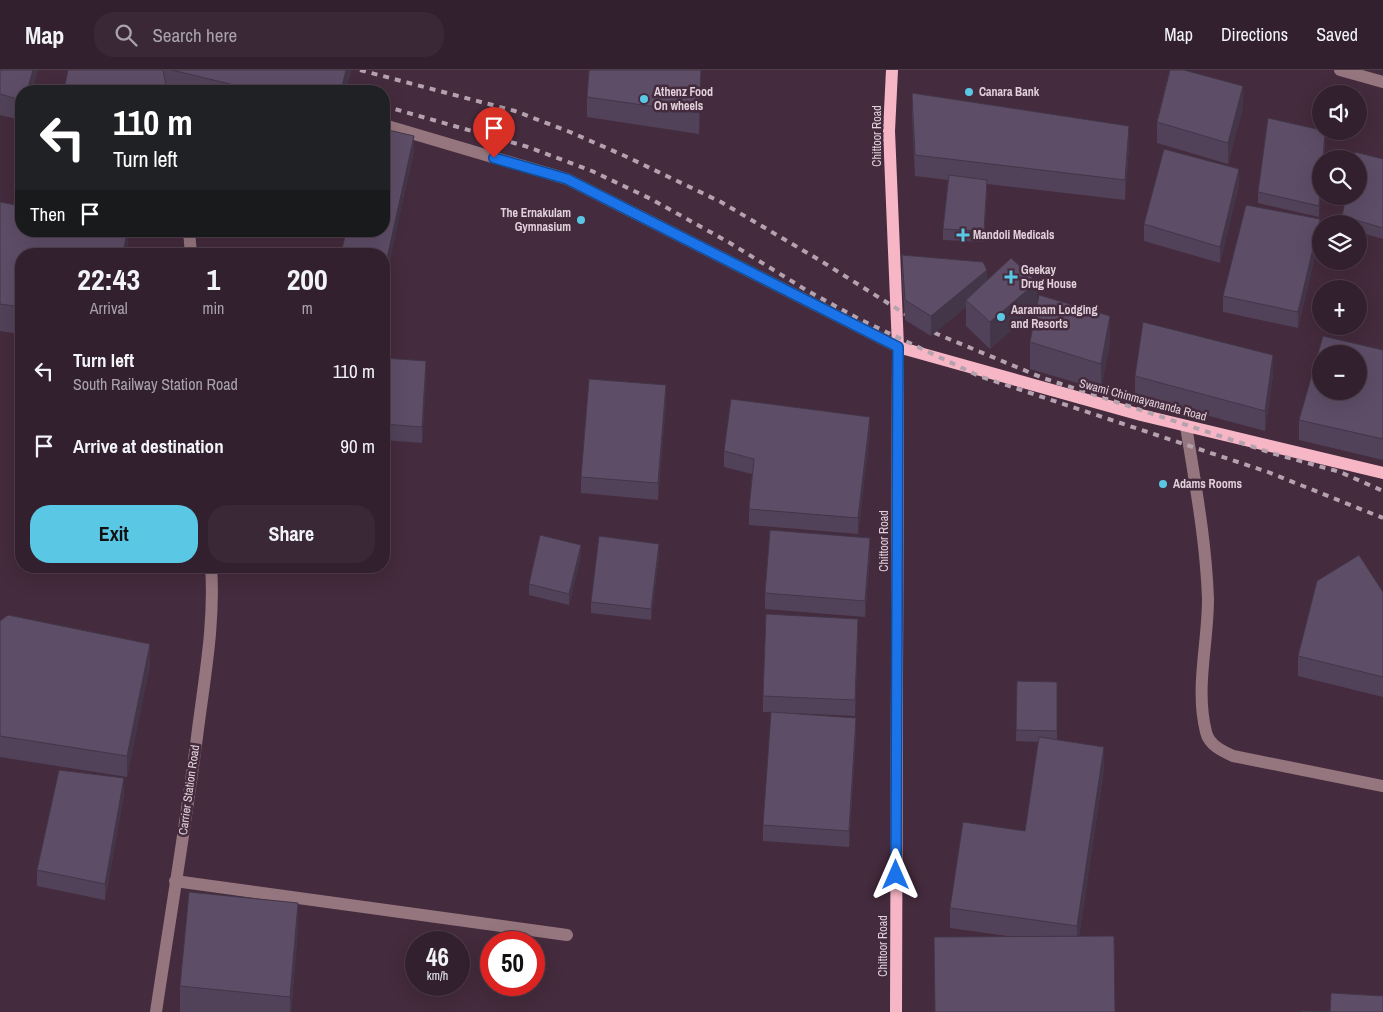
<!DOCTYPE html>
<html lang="en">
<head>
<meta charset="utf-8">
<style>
  :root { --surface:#33202e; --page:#3b2836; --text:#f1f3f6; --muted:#a9a3aa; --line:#4e3e4a; --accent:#5ac8e5 }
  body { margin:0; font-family:"Archivo Narrow",sans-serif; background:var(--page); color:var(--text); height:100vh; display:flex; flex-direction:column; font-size:19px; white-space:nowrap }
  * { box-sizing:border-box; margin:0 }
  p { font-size:16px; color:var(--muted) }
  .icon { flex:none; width:28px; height:28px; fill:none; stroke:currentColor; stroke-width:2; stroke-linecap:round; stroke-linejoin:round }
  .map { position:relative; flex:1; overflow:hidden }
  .sheet { position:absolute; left:15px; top:178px; width:375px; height:325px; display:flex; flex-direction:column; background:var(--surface); border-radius:20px; box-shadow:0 5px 20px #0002,0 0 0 1px var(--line) }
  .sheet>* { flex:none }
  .top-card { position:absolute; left:15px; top:15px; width:375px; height:152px; border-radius:20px; box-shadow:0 5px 20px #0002,0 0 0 1px var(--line); background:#202124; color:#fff; overflow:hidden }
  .controls { position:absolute; left:1312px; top:15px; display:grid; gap:10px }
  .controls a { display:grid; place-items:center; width:55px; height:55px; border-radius:50%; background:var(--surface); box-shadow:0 5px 20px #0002,0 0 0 1px var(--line); font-size:25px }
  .speed { position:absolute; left:405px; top:861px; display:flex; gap:10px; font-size:25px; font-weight:700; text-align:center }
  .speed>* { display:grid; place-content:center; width:65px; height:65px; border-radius:50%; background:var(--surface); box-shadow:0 5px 20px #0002,0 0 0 1px var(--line); line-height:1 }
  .speed small { font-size:12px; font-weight:400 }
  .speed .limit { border:8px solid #d22; background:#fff; color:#111 }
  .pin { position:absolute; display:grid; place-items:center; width:42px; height:42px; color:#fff; margin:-51px -21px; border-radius:50% 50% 50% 0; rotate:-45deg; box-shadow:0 0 5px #0007 }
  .pin .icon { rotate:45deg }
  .me { position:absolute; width:55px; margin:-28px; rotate:0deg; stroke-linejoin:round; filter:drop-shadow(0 0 4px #0008) }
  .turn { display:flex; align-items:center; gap:18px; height:105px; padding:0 15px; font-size:22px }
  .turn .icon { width:65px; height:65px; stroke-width:2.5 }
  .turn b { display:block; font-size:35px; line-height:42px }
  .then { display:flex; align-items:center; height:48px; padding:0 15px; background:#0003; gap:10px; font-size:19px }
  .eta { display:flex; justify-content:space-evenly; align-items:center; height:85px; text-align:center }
  .eta b { font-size:30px; font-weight:700; line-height:35px }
  .primary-button { display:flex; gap:10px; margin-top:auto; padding:10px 15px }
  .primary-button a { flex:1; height:58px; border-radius:20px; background:var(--accent); color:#111; font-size:20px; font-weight:700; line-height:58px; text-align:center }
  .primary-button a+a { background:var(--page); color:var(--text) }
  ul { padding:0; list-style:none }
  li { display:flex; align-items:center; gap:15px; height:75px; padding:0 15px }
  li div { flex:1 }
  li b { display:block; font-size:19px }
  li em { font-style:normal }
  header { display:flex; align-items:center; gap:30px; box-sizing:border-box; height:70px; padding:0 25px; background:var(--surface); border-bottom:1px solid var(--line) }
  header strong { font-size:24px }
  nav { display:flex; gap:28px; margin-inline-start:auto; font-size:18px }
  .search { width:350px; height:45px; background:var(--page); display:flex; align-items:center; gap:12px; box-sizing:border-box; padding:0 18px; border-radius:20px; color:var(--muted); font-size:19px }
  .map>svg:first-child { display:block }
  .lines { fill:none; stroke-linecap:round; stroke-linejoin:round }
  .minor { stroke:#96767e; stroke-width:12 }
  .major { stroke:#f7b6c6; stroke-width:12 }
  .rail { stroke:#b4a2ae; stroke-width:4; stroke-dasharray:6 6; stroke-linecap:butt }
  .wall { fill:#514259 }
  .shaded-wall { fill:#423648 }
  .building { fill:#5e4d67; stroke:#423648; fill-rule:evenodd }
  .route-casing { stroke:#114b97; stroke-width:12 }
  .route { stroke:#1a73e8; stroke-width:9 }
  .poi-dot { fill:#5ac8e5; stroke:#442b3d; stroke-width:2 }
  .labels { text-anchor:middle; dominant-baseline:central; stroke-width:5; stroke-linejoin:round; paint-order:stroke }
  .poi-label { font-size:12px; font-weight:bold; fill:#e1d1db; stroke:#442b3d; text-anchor:start }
  .street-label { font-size:12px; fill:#e1d1db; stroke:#442b3d }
</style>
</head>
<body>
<header>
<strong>Map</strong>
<div class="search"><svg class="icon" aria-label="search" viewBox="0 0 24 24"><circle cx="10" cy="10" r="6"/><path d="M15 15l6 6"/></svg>Search here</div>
<nav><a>Map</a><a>Directions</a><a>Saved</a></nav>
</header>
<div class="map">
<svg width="1383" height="942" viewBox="0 0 1383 942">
  <rect width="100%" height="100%" fill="#442b3d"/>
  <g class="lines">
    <path class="minor" d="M 1340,0 L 1383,12
      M 384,55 L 567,109 L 898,277
      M 189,161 L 191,184
      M 1186,356 C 1195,413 1206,471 1208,529 C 1208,574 1195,618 1206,662 C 1209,675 1222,681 1233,686 L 1383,716
      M 175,811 L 567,865
      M 156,942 C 170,848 186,754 198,659 C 205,605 215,551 211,496"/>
    <path class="major" d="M 892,0 L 889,61 L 898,277 L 896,942
      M 898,277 L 1141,345 L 1383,403"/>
    <path class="rail" d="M 360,0 L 515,41 L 570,62 L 625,86 L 721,132 L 821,191 L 937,264 L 1043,308 L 1275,384 L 1340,402 L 1383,421
      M 384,36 L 528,77 L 592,101 L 651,129 L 730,173 L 806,220 L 859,249 L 979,306 L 1268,402 L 1383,448"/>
  </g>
  <path class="wall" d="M 0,0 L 38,0 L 32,21 L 21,21 L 21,50 L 0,45 Z
    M 68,0 L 351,0 L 346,21 L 175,21 L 167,19 L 167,21 L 64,21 Z
    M 701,0 L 699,64 L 587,47 L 587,27 Z
    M 912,23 L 1129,76 L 1125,130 L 987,114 L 984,172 L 943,170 L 943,159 L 948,110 L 915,106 L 912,44 Z
    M 1243,37 L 1228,94 L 1157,73 L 1157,52 Z
    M 1325,72 L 1324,89 L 1321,89 L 1319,147 L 1258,133 L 1258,122 Z
    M 1383,89 L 1383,169 L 1359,162 L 1359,154 L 1342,154 L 1342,146 Z
    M 1239,115 L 1220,193 L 1144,171 L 1144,154 Z
    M 0,132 L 128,161 L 127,184 L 21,184 L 21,264 L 0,261 Z
    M 1320,165 L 1298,258 L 1223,242 L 1223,226 Z
    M 902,185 L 987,210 L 1037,238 L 1110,272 L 1101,320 L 1030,299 L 1030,272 L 1036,239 L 990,279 L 966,256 L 966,237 L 931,266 L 905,250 L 902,205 Z
    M 1383,280 L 1383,390 L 1299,370 L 1299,350 Z
    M 384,288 L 426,307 L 422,373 L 384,370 Z
    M 1273,305 L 1265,361 L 1135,326 L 1135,306 Z
    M 666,331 L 658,430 L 581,423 L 581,407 Z
    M 870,363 L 858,464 L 749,455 L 749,439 L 752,404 L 724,397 L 724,381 Z
    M 659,485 L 651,550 L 591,543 L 591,532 Z
    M 870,485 L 865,547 L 765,539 L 765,523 Z
    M 581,486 L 569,535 L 529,525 L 529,514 Z
    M 1383,522 L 1383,627 L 1298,606 L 1298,586 Z
    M 0,551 L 150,595 L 127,707 L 0,687 Z
    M 858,565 L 855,646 L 788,643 L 856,664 L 849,777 L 763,771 L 763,755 L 771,642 L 763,642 L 763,626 Z
    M 1017,611 L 1057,612 L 1057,670 L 1104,698 L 1079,866 L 1007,866 L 950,858 L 950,838 L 1025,761 L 1038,672 L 1016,671 Z
    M 124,724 L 105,830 L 37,816 L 37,800 Z
    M 298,859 L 291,942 L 180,942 L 180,916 Z"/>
  <path class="shaded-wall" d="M 33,0 L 38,0 L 32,21 L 27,21 Z
    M 346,0 L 351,0 L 346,21 L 341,21 Z
    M 701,0 L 701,10 L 699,64 L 699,43 Z
    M 1243,16 L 1243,37 L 1228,94 L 1228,73 Z
    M 1129,56 L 1129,76 L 1125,130 L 1125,110 Z
    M 1325,61 L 1324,89 L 1323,89 Z
    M 414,66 L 414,82 L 384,218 L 384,202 Z
    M 1239,99 L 1239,115 L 1220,193 L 1220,177 Z
    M 1321,106 L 1321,118 L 1319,147 L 1319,136 Z
    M 987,110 L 987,121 L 984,172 L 984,161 Z
    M 1320,149 L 1320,165 L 1298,258 L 1298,242 Z
    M 127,161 L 128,161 L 127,184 L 123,184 Z
    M 987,200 L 987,220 L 966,230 L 966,237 L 931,266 L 931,246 Z
    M 1037,212 L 1037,239 L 990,279 L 990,252 Z
    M 1110,246 L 1110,272 L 1101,320 L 1101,294 Z
    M 1273,285 L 1273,305 L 1265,361 L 1265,341 Z
    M 426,291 L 426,307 L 422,373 L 422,357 Z
    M 666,315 L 666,331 L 658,430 L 658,413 Z
    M 870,347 L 870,363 L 858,464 L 858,448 Z
    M 870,468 L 870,485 L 865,547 L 865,531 Z
    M 659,474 L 659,485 L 651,550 L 651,539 Z
    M 581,475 L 581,486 L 569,535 L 569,524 Z
    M 858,549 L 858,565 L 855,646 L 855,630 Z
    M 150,574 L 150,595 L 127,707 L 127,686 Z
    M 856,648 L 856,664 L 849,777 L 849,761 Z
    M 1104,677 L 1104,698 L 1077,877 L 1077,856 Z
    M 124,708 L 124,724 L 105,830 L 105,814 Z
    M 298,833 L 298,859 L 291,942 L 290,942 L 290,927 Z"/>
  <path class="building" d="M 0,0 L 33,0 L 27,21 L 21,21 L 21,30 L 0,24 Z
    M 68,0 L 163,0 L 167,21 L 64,21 Z
    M 172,0 L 346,0 L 341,21 L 259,21 Z
    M 589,0 L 701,0 L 699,43 L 587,27 Z
    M 1170,0 L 1184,0 L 1243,16 L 1228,73 L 1157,52 Z
    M 912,23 L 1129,56 L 1125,110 L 915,85 Z
    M 1268,48 L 1321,60 L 1321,61 L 1325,61 L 1323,89 L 1321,89 L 1321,106 L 1319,136 L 1258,122 Z
    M 384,59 L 414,66 L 384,202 L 384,184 L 341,184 L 346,161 L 384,161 Z
    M 1164,79 L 1239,99 L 1220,177 L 1144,154 Z
    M 1355,82 L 1383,89 L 1383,158 L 1342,146 L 1346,126 L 1359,126 L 1359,89 L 1354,89 Z
    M 949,105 L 987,110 L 984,161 L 943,159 Z
    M 0,132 L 21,136 L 21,161 L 127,161 L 123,184 L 21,184 L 21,237 L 0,234 Z
    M 1246,135 L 1320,149 L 1298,242 L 1223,226 Z
    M 902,185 L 983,192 L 987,200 L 931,246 L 905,230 Z
    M 1011,188 L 1037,212 L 990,252 L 966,230 Z
    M 1039,225 L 1110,246 L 1101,294 L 1030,272 Z
    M 1143,252 L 1273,285 L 1265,341 L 1135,306 Z
    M 1323,266 L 1383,280 L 1383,369 L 1299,350 ZM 1321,284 L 1359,284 L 1359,321 L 1321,321 Z
    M 384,288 L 426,291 L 422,357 L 384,354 Z
    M 589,309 L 666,315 L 658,413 L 581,407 Z
    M 731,329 L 870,347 L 858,448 L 749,439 L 754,389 L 724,381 Z
    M 770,460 L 870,468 L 865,531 L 765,523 Z
    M 540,465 L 581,475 L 569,524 L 529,514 Z
    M 599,466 L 659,474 L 651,539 L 591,532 Z
    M 1359,485 L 1383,522 L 1383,607 L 1298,586 L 1317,511 Z
    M 766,544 L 858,549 L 855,630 L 763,626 Z
    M 8,545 L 150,574 L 127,686 L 0,666 L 0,551 Z
    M 1017,611 L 1057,612 L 1057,661 L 1016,660 Z
    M 771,642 L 856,648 L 849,761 L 763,755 Z
    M 1039,667 L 1104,677 L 1077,856 L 950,838 L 963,752 L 1025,761 Z
    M 59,700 L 124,708 L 105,814 L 37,800 Z
    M 189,822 L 298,833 L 290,927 L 180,916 Z
    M 1114,866 L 1115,942 L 935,942 L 934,867 Z
    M 1331,923 L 1383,926 L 1383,942 L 1330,942 Z
    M 1302,941 L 1329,942 L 1302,942 Z"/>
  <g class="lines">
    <defs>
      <path id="route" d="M 494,88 L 567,109 L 898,277 L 896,805"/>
    </defs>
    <use href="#route" class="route-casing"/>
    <use href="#route" class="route"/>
  </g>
  <g class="poi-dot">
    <circle cx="969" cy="22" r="5"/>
    <circle cx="644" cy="29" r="5"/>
    <circle cx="581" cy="150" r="5"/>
    <path d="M960.5 157.5h5v5h5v5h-5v5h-5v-5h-5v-5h5z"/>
    <path d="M1008.5 199.5h5v5h5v5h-5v5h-5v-5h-5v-5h5z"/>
    <circle cx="1001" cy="247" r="5"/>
    <circle cx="1163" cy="414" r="5"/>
  </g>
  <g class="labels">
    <g class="poi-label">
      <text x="654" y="22">Athenz Food<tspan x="654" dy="14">On wheels</tspan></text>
      <text x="979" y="22">Canara Bank</text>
      <text x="571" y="143" text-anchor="end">The Ernakulam<tspan x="571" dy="14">Gymnasium</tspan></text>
      <text x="973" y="165">Mandoli Medicals</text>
      <text x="1021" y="200">Geekay<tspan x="1021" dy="14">Drug House</tspan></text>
      <text x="1011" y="240">Aaramam Lodging<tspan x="1011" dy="14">and Resorts</tspan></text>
      <text x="1173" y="414">Adams Rooms</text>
    </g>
    <g class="street-label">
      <text transform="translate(877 66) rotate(-90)">Chittoor Road</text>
      <text transform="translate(1143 330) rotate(15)">Swami Chinmayananda Road</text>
      <text transform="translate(884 471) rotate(-90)">Chittoor Road</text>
      <text transform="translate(189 720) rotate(-82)">Carrier Station Road</text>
      <text transform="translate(883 876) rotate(-90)">Chittoor Road</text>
    </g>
  </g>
</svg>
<div class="controls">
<a><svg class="icon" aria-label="sound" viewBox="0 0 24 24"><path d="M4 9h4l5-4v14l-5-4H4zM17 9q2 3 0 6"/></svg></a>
<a><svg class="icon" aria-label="search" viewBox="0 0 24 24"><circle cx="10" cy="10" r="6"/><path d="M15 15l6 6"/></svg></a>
<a><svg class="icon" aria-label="layers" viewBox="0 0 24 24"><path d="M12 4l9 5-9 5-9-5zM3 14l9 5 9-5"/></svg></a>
<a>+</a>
<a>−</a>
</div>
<div class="speed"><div>46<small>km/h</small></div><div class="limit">50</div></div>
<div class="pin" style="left:494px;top:88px;background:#d93025"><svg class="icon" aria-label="arrive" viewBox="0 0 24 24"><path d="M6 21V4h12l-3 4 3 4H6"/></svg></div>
<svg class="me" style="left:896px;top:805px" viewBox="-20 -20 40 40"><path d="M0-17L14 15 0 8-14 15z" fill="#1a73e8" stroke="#fff" stroke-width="4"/></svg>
<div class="top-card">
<div class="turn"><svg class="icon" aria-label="left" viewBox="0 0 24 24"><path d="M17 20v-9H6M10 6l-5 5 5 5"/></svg><div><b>110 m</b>Turn left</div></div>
<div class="then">Then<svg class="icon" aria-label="arrive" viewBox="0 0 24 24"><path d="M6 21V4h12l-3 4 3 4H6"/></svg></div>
</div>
<section class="sheet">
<div class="eta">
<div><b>22:43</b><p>Arrival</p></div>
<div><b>1</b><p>min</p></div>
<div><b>200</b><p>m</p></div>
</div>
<ul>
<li><svg class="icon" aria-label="left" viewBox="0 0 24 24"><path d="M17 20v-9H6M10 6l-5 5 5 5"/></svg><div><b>Turn left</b><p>South Railway Station Road</p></div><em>110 m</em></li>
<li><svg class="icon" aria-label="arrive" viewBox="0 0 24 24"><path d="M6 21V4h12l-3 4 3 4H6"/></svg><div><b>Arrive at destination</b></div><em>90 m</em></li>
</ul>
<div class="primary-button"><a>Exit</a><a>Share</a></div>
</section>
</div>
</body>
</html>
